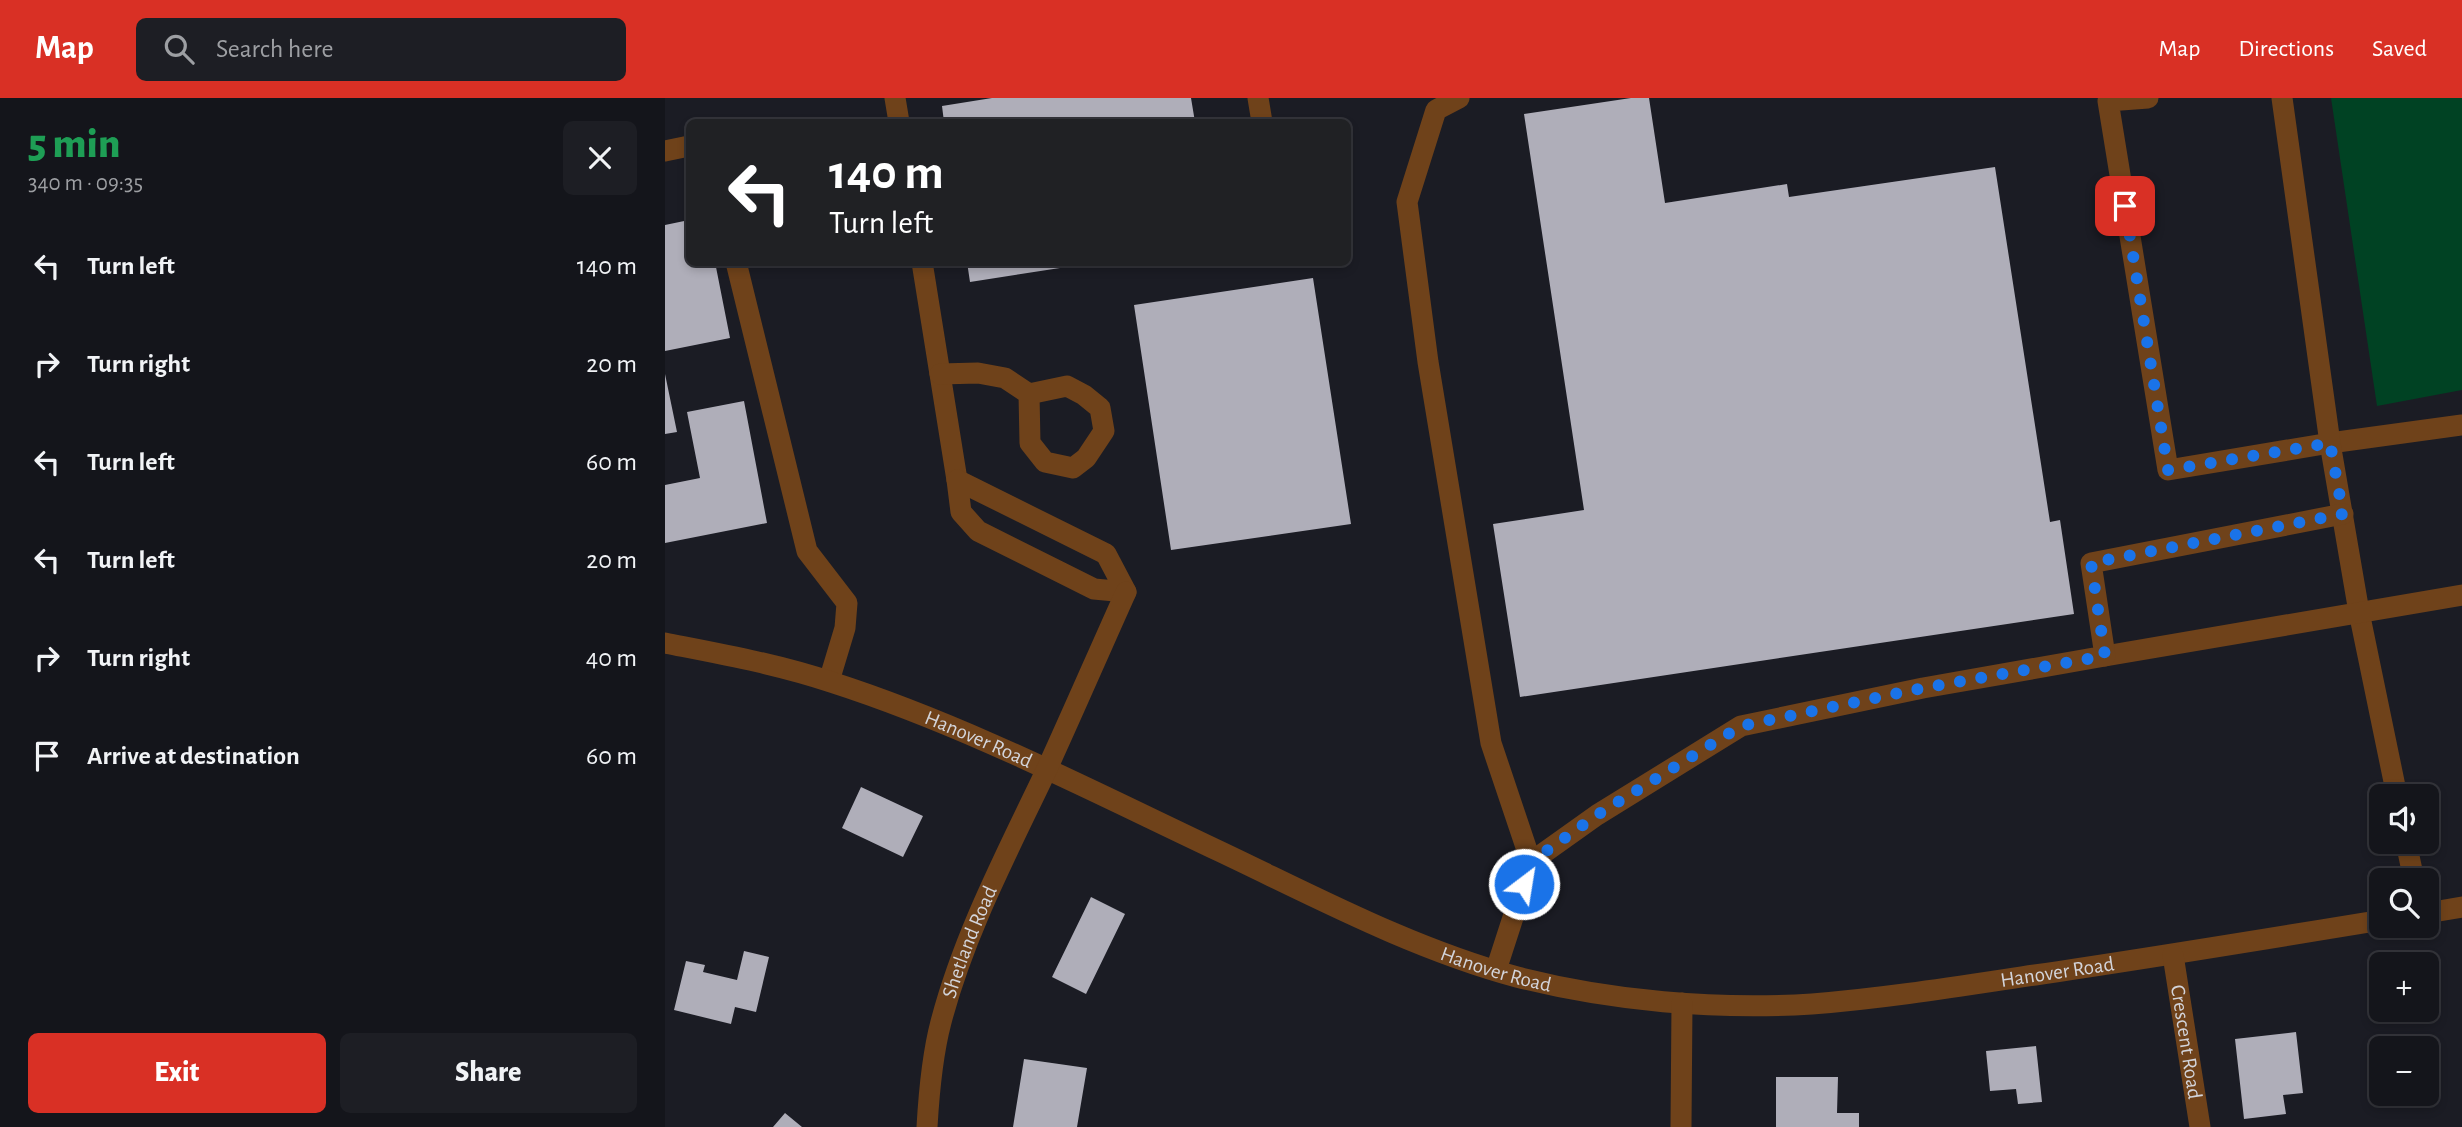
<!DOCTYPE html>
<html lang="en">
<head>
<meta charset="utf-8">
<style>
  :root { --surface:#14151b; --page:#1d1e24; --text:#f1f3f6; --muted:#9d9fa3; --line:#33343a; --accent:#d93025 }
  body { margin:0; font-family:"Alegreya Sans",sans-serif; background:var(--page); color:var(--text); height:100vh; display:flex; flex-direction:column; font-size:26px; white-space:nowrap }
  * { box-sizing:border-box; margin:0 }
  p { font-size:23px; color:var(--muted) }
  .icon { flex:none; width:38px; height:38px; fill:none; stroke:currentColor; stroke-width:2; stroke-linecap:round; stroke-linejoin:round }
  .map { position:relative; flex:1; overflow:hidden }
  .drawer { display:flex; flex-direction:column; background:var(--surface); width:665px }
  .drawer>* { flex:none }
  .top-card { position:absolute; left:21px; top:21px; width:665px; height:147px; border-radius:10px; box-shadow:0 4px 10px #0003,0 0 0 2px var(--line); background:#202124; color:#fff; overflow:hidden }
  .controls { position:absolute; left:1704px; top:686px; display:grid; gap:14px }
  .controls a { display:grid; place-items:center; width:70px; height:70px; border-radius:10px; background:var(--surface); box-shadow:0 4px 10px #0003,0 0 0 2px var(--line); font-size:35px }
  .pin { position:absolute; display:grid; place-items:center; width:60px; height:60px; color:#fff; margin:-30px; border-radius:14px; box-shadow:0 4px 10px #0006 }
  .me { position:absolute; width:77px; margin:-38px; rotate:31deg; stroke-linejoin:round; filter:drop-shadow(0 0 5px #0008) }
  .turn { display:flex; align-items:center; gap:24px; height:147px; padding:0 28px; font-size:32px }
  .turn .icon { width:91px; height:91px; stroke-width:2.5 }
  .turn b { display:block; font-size:49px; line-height:60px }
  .round { display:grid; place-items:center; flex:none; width:74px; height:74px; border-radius:10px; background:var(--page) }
  .headline { display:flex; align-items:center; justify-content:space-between; height:119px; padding:0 28px }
  h1 { font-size:42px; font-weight:800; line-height:52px; color:#1e9e55 }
  .button { display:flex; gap:14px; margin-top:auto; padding:14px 28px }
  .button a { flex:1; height:80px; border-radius:10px; background:var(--accent); color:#fff; font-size:28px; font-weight:800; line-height:80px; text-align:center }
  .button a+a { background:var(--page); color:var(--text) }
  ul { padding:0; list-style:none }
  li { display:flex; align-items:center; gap:21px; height:98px; padding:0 28px }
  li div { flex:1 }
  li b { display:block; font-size:26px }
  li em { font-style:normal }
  header { display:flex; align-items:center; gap:42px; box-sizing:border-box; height:98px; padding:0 35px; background:var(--accent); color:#fff }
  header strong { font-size:33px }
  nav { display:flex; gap:38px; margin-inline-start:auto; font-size:24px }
  .search { width:490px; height:63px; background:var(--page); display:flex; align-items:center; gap:18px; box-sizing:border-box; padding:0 24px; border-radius:10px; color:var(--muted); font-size:26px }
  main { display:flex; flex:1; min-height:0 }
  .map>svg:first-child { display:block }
  .green { fill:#004223 }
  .building { fill:#afaeb9 }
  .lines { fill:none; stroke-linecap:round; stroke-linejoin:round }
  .minor { stroke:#6f421a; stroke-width:21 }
  .route { stroke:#1a73e8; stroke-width:12; stroke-dasharray:0 21.6 }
  .labels { text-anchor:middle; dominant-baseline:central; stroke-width:7; stroke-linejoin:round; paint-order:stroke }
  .street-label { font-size:21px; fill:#d3d4da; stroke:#12131b }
</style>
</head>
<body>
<header>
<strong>Map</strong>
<div class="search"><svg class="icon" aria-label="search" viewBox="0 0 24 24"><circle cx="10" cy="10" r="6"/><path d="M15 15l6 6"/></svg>Search here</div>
<nav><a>Map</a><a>Directions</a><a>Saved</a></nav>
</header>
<main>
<section class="drawer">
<div class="headline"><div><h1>5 min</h1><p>340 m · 09:35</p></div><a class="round"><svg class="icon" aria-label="close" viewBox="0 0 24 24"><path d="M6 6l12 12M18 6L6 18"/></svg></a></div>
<ul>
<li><svg class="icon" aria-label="left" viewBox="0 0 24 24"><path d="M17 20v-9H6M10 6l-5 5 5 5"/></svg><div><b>Turn left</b></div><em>140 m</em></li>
<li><svg class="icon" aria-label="right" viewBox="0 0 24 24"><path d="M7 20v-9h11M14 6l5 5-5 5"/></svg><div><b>Turn right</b></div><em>20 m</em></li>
<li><svg class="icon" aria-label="left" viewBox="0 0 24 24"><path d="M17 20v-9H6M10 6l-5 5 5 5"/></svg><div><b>Turn left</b></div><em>60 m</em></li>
<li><svg class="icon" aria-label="left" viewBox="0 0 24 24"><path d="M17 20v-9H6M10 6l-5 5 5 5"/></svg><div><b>Turn left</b></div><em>20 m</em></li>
<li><svg class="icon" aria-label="right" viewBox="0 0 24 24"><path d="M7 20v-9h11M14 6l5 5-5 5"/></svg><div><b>Turn right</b></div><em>40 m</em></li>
<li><svg class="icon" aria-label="arrive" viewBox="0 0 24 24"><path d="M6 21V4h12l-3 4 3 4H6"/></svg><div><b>Arrive at destination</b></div><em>60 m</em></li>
</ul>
<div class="button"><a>Exit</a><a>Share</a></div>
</section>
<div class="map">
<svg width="1797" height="1029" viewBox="0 0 1797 1029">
  <rect width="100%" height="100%" fill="#1b1c24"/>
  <path class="green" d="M 1666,0 L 1797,0 L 1797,292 L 1712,308 Z"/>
  <path class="building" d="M 327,0 L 526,0 L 530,24 L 279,24 L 277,8 Z
    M 966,0 L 984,0 L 1000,105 L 1122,86 L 1124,99 L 1330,69 L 1385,424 L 1395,422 L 1409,516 L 855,599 L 828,426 L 919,412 L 859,16 Z
    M 24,122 L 24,164 L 50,164 L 65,240 L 0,253 L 0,127 Z
    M 302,164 L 421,164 L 421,166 L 305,184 Z
    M 648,180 L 686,426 L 506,452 L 469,207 Z
    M 0,276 L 12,334 L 0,336 Z
    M 79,303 L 102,425 L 0,445 L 0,387 L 35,380 L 22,314 Z
    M 196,689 L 258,718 L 238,759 L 177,730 Z
    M 426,799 L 460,816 L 421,896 L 387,879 Z
    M 79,853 L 104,859 L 91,914 L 70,909 L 66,926 L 9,912 L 21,863 L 40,867 L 38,874 L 72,882 Z
    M 1631,934 L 1638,995 L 1618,997 L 1621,1016 L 1579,1021 L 1570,941 Z
    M 1371,948 L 1377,1004 L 1353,1006 L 1351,991 L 1325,993 L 1321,953 Z
    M 359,961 L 422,970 L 412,1029 L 348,1029 Z
    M 1111,979 L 1173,979 L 1172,1015 L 1194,1015 L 1194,1029 L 1111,1029 Z
    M 120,1015 L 137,1029 L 108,1029 Z"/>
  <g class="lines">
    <g class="minor">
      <path d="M 230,0 L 234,24"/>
      <path d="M 593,0 L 597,24"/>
      <path d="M 794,0 L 771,12 L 742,104 L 763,264 L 826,645 L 866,764"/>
      <path d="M 1483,0 L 1443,3 L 1503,372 L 1665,345 L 1797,327"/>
      <path d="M 1617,0 L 1665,345 L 1694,514 L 1732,698"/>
      <path d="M 0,53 L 24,48"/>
      <path d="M 71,164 L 142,453 L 182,505 L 180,530 L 164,583"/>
      <path d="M 257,164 L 292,382"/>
      <path d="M 275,276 L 313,275 L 340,280 L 364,296 L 402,288 L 419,297 L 435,310 L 439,333 L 421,360 L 408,370 L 380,364 L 365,345 L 364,296"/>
      <path d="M 292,382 L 441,456 L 461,494 L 429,491 L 313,433 L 296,414 Z"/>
      <path id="s1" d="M 0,545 C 56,556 112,566 166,584 C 300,627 427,693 554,753 C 651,799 748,851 852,879 C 946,903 1050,912 1147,906 C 1222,900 1296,888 1370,877 C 1486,860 1601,841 1717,822"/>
      <path d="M 1440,558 L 1797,497"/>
      <path d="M 1741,744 L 1749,782"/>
      <path d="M 1762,815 L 1797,809"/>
      <path id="s2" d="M 1508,857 L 1535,1029"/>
      <path d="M 831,872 L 866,764 L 932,717 L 1076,628 L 1258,590 L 1440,558 L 1426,465 L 1678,416"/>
      <path id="s3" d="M 262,1029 C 264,994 267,958 276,924 C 299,836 342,755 381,673 C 408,614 434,554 461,494"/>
      <path d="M 1016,1029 L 1017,905"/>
    </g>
  </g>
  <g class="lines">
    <path class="route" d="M 859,786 L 866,764 L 932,717 L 1076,628 L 1258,590 L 1440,558 L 1426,465 L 1678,416 L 1665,345 L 1503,372 L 1460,108"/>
  </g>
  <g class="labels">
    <g class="street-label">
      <text stroke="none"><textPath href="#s1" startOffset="329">Hanover Road</textPath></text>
      <text stroke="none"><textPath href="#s3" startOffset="191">Shetland Road</textPath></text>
      <text stroke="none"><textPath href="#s1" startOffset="896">Hanover Road</textPath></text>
      <text stroke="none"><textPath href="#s1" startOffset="1463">Hanover Road</textPath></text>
      <text stroke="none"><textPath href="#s2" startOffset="88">Crescent Road</textPath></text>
    </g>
  </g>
</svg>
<div class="controls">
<a><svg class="icon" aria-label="sound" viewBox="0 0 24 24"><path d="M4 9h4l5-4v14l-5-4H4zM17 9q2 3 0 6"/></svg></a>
<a><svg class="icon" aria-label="search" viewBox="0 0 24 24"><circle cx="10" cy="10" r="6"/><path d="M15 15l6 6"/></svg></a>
<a>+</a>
<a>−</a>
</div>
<div class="pin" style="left:1460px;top:108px;background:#d93025"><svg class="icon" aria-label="arrive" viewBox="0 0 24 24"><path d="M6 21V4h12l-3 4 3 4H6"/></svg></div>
<svg class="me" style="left:859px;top:786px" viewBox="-20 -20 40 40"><circle r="17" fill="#1a73e8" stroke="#fff" stroke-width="3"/><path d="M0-11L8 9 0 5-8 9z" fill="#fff"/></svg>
<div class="top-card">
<div class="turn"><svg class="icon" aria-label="left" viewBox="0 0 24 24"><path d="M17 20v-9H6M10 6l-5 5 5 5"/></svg><div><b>140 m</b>Turn left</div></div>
</div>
</div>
</main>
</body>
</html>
